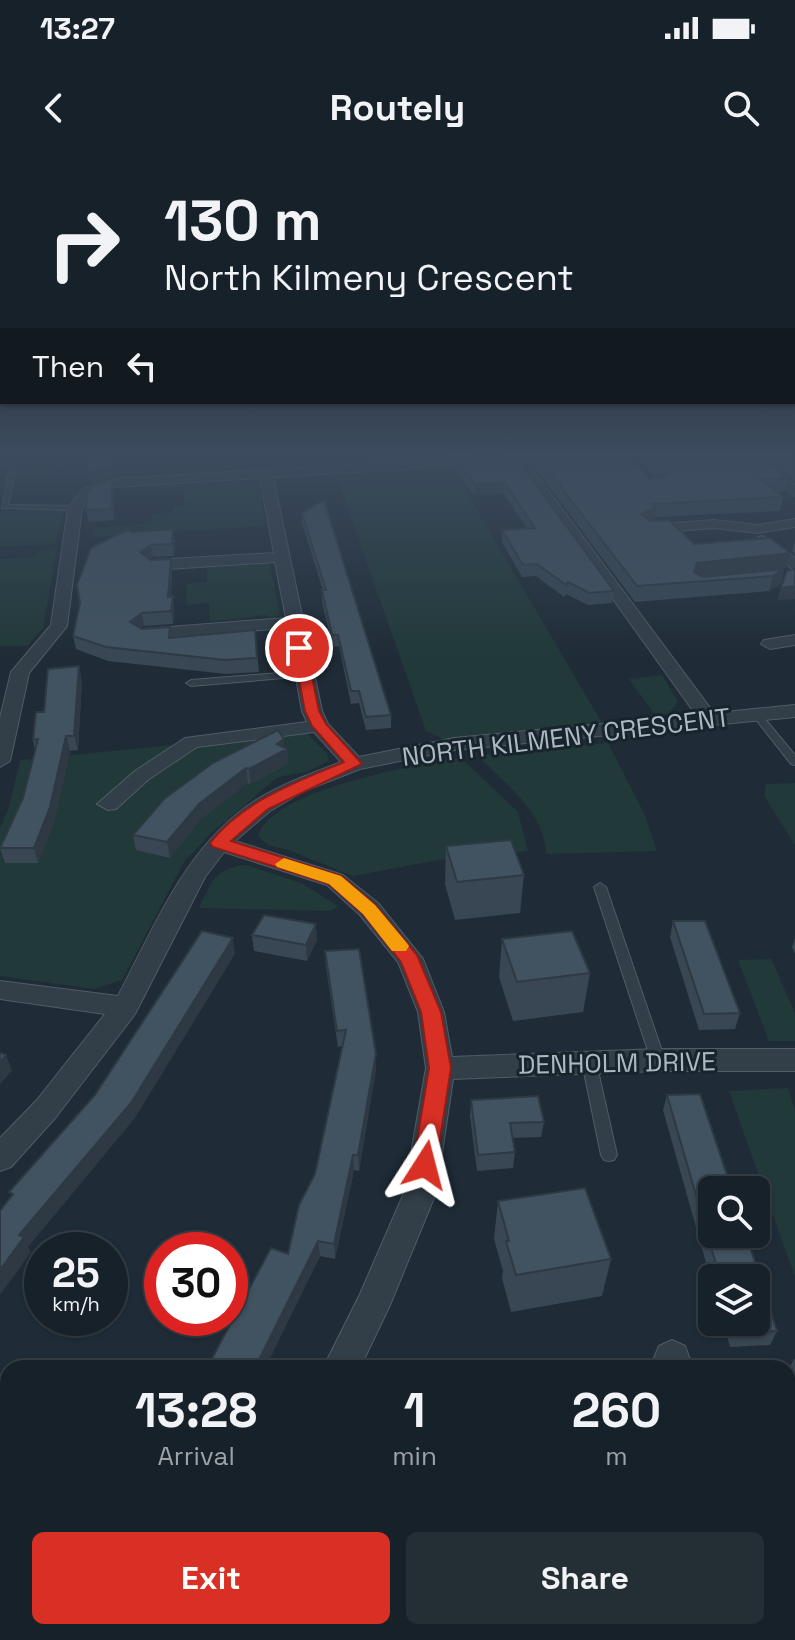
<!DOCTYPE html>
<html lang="en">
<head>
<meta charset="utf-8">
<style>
  :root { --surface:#172129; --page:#242e35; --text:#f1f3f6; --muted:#9ea3a8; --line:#363e46; --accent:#d93025 }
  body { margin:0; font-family:"Space Grotesk",sans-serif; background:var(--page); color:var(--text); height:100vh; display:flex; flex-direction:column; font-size:30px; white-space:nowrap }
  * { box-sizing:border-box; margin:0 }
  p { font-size:26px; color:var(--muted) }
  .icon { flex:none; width:44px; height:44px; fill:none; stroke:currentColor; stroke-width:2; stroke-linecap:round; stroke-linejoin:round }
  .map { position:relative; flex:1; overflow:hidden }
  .side { position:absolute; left:0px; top:1200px; width:796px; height:280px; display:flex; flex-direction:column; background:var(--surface); border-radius:24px 24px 0 0; box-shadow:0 2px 6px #0004,0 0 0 2px var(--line) }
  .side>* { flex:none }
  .hud { position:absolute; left:0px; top:0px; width:796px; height:244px; box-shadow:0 2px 6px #0004,0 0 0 2px var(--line); background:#172129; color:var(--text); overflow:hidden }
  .controls { position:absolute; left:698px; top:1016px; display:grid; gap:16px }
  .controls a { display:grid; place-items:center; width:72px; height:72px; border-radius:12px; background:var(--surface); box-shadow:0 2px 6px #0004,0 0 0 2px var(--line); font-size:40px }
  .speed { position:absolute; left:24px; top:1072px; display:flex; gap:16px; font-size:40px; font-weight:700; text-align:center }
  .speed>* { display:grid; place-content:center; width:104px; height:104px; border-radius:50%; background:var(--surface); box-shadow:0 2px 6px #0004,0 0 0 2px var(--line); line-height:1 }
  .speed small { font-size:20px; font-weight:400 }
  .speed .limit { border:12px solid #d22; background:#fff; color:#111 }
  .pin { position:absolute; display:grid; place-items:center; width:68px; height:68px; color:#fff; margin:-34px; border:4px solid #fff; border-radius:50%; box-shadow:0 2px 8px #0007 }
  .me { position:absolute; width:88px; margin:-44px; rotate:9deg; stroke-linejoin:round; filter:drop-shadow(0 0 6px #0008) }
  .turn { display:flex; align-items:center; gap:28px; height:168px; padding:0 32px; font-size:36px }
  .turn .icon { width:104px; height:104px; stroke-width:2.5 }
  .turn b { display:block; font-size:56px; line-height:68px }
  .then { display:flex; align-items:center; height:76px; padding:0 32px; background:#0003; gap:16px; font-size:30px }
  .eta { display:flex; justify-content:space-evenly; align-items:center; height:136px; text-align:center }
  .eta b { font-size:48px; font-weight:800; line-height:56px }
  .primary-button { display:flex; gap:16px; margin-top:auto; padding:16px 32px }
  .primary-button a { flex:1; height:92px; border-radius:12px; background:var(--accent); color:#fff; font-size:32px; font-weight:800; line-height:92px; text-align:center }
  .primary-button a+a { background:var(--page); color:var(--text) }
  .status { display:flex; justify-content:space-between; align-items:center; height:56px; padding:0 40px; background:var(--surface); direction:ltr }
  .status svg { height:22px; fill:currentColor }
  header { display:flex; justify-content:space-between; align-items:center; height:104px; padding:0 32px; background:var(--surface); font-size:36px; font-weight:800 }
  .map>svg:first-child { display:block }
  .green { fill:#213938 }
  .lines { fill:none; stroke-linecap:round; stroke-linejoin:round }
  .service-casing { stroke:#505c66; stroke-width:2 }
  .minor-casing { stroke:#505c66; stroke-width:2 }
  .service { fill:#323e48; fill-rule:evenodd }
  .minor { fill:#323e48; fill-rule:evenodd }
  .wall { fill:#384753 }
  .shaded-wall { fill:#2e3943 }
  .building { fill:#415260; stroke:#2e3943; stroke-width:2 }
  .route { fill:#d93025; stroke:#8d1f18; stroke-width:2 }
  .slow { fill:#f59e0b }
  .labels { text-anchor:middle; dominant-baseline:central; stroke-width:6; stroke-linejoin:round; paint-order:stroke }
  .street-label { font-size:26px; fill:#acb9c5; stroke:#18232c }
</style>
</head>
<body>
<div class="status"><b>13:27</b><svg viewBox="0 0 49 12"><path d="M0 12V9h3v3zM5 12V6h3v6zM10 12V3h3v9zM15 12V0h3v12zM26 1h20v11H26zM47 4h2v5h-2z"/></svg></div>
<header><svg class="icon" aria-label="back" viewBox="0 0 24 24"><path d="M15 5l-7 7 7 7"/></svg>Routely<svg class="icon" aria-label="search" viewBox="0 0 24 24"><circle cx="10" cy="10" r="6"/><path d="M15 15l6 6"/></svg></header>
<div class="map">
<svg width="795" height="1480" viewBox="0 0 795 1480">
  <rect width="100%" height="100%" fill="#1f2c37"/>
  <path class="green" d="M 0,292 L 443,292 L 605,568 L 454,584 L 426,571 L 334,309 L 163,317 L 161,298 L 68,302 L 41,317 L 24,318 L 26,306 L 4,308 L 0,319 Z
    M 247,318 L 259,323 L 266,366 L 94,377 L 94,368 L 152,363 L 153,354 L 173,352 L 174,347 L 185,346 L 183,327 L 164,328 L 162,324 Z
    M 64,350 L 55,384 L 0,387 L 0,351 Z
    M 57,388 L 43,468 L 27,486 L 0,486 L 0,399 L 34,397 L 37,391 Z
    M 263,401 L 270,404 L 280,455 L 273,458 L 265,455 L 210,462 L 209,443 L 187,445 L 186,424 L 207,422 L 207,409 L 213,405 Z
    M 662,515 L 678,542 L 669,553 L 656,556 L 629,519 Z
    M 306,572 L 327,594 L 329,601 L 306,612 L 278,617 L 210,674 L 184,702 L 122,820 L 94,829 L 0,816 L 0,668 L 9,647 L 20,600 Z
    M 608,583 L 645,655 L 657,691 L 546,694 C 545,652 504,623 477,595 Z
    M 460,597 L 518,652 L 528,691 L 439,700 L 353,716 L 288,690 L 268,685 L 258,676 C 270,630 417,605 460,597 Z
    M 795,623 L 795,685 L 764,636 L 766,624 Z
    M 246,705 L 301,723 L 338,746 L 331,751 L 199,748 C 213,721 213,709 246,705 Z
    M 771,799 L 795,853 L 795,881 L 769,881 L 738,800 Z
    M 788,928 L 795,950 L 795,1117 L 729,931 Z"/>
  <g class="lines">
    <defs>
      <path id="service" d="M 13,306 L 16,308 L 8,345 L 75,346 L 78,348 L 75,350 L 2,348 L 10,308 Z
        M 305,511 L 308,512 L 308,516 L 191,526 L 186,523 L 191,520 Z
        M 757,552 L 760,553 L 795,595 L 795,605 L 791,604 L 754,557 L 754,553 Z
        M 600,723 L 606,727 L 665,900 L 663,904 L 658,905 L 653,904 L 651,900 L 594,727 Z
        M 589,897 L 594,898 L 596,902 L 617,995 L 614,1000 L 609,1001 L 604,1000 L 601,995 L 582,902 L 584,898 Z"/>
      <path id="minor" d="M 571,292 L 631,292 L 625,296 L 527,302 L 714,553 L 795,545 L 795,557 L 454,590 L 360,609 L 304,631 L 270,651 L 235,681 L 343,715 L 378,743 L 423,799 L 444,852 L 452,897 L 658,889 L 795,889 L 795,911 L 658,911 L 453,919 L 436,1033 L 390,1145 L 360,1208 L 323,1208 L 360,1134 L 404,1033 L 426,908 L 418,852 L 398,802 L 360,755 L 327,725 L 224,692 L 205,717 L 135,854 L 56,957 L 11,1007 L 0,1011 L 0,978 L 36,941 L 105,854 L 0,839 L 0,821 L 118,836 C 155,766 186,685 256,640 C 282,624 312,613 341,602 L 314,572 L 197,587 L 149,619 L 116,649 L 108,650 L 97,644 L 135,611 L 185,578 L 307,562 L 302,551 L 287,468 L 144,479 L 135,474 L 144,469 L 286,458 L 275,402 L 153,410 L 145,405 L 153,400 L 274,393 L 260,318 L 114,327 L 93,335 L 82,348 L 67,466 L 29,513 L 10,601 L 0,607 L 0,558 L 11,512 L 51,465 L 68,348 L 83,329 L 112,319 ZM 515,302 L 696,555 L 454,578 L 359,597 L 328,564 L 322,551 L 273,317 Z
        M 744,292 L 757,292 L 795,325 L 795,336 Z
        M 795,359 L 795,367 L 758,373 L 714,368 L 649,373 L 642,369 L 649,365 L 714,360 L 758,365 Z
        M 763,376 L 795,398 L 795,411 L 758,383 L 758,377 Z
        M 795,475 L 795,485 L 770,489 L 761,484 L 764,480 Z
        M 672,1180 L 685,1186 L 693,1208 L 657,1208 L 654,1198 L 659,1186 Z
        M 163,1472 L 208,1472 L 204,1480 L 159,1480 Z"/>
    </defs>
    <use href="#service" class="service-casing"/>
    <use href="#minor" class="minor-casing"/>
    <use href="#service" class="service"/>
    <use href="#minor" class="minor"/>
  </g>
  <path class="wall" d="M 447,292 L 527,292 L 449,296 Z
    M 534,292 L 650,319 L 655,318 L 634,292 L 757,292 L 788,318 L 785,331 L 777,332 L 783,337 L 780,351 L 655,357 L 654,361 L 694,384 L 790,393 L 786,408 L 711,416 L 784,409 L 781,424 L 769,431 L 635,442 L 533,305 Z
    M 761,292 L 795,292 L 795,321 Z
    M 514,295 L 614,431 L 612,443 L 588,445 L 566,434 L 564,437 L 536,416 L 522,417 L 502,382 L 502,370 L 527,368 L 503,333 L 474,335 L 456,309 L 456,298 Z
    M 114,330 L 114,360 L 89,362 L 86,350 Z
    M 302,353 L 391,555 L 391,568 L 366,570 L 359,543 L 351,544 L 339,486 L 333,487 L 322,442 L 323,430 L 302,363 Z
    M 173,369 L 175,382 L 174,396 L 153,397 L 150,399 L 172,412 L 171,437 L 174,449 L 173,464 L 144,466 L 141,468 L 172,478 L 255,470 L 259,512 L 226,514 L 108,501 L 76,489 L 73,476 L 132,372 Z
    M 795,379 L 795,395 L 792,391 Z
    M 82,520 L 78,590 L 70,591 L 54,662 L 38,703 L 5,703 L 0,688 L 23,638 L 35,590 L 33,580 L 44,552 Z
    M 278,570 L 285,588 L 287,589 L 288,604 L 250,624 L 248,623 L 201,659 L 170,698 L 136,690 L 133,675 Z
    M 446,686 L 524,715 L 520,753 L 455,760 L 445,724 Z
    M 673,761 L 740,853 L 735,869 L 699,870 L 670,777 Z
    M 252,775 L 317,780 L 307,801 L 254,791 Z
    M 795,778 L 795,794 L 792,787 Z
    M 502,779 L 590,813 L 583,852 L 513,861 L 499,817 Z
    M 325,791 L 376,894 L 376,909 L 359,1011 L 354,1010 L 335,1099 L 320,1096 L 265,1208 L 207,1208 L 288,1094 L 315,1014 L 342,886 L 338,887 L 326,807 Z
    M 700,934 L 732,1030 L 712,1030 L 712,1074 L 746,1074 L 777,1171 L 770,1185 L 730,1187 L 723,1162 L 756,1162 L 756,1118 L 712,1118 L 712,1124 L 663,950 L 667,935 Z
    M 471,940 L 544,962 L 541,977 L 512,978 L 515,992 L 513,1008 L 477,1011 L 470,956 Z
    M 498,1041 L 611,1099 L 602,1136 L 511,1152 L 502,1118 L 503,1111 L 494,1079 Z
    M 794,1199 L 795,1199 L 795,1240 L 788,1218 L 788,1210 Z"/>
  <path class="shaded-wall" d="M 112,297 L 114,316 L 90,323 L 88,312 Z
    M 112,319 L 114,330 L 114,360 L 112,349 Z
    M 504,322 L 503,333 L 474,335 L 474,324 Z
    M 656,348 L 654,362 L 639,368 L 641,354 Z
    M 173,369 L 175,382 L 174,396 L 172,384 Z
    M 151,385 L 153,397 L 142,404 L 140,392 Z
    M 790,393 L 786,408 L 694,418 L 691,427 L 697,403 Z
    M 171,399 L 172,412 L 170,450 L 168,437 Z
    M 784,409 L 781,424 L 769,431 L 773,416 Z
    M 795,426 L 795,439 L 777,440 L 781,428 Z
    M 173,436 L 174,449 L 173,464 L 171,451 Z
    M 142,453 L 144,466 L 132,475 L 130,462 Z
    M 79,506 L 82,520 L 78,590 L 74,576 Z
    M 66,576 L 70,591 L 54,662 L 38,703 L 34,688 Z
    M 284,579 L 285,590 L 287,589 L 288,604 L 250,624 L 249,609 Z
    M 246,608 L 248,623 L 201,659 L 170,698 L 167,682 L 199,644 Z
    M 316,764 L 317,780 L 307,801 L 306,785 Z
    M 233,778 L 235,794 L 135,958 L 28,1087 L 31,1092 L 0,1135 L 0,1110 L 19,1075 Z
    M 376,894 L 376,909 L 359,1011 L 358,995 Z
    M 6,895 L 12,911 L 0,924 L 0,902 Z
    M 353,995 L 354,1010 L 335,1099 L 334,1084 Z
    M 318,1081 L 320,1096 L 265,1208 L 255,1208 Z
    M 8,1413 L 8,1446 L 0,1466 L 0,1433 Z"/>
  <path class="building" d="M 534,292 L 624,292 L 650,319 L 667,315 L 647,292 L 757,292 L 788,318 L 761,319 L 783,337 L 652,344 L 656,348 L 641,354 L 650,361 L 669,360 L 694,384 L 770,378 L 790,393 L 697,403 L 694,412 L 703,417 L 784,409 L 773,416 L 637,426 Z
    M 779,292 L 795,292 L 795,305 Z
    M 514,295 L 614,431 L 589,433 L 568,422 L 566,425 L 537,404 L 523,405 L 502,370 L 535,368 L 504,322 L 474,324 L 456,298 Z
    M 112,297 L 112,305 L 88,312 L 89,299 Z
    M 112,319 L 112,349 L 86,350 L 87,332 L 93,326 Z
    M 324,340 L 391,555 L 366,557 L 359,531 L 351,531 L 338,475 L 332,475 L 322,430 L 326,430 L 302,353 Z
    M 173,369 L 172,384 L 151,385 L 140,392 L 151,400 L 171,399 L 168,437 L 173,436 L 171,451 L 142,453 L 130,462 L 142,469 L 170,467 L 169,478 L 255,470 L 257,498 L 225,500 L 106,487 L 73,476 L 80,443 L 77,425 L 91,388 L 127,370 L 132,372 Z
    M 795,409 L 795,426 L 781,428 L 787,411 Z
    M 79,506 L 74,576 L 66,576 L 50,647 L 34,688 L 0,688 L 23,638 L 38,579 L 33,580 L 36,552 L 44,552 L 48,509 Z
    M 278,570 L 284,579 L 277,584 L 287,589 L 249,609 L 246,608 L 199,644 L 167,682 L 133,675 L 164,639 L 213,603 Z
    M 511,680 L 524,715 L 457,722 L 446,686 Z
    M 264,755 L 316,764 L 306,785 L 252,775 Z
    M 673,761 L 705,761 L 740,853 L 704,854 Z
    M 202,771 L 233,778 L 131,943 L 19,1075 L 24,1077 L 0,1110 L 0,1051 L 13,1034 L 9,1032 L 95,935 Z
    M 572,771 L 590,813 L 517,822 L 502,779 Z
    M 359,789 L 376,894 L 358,995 L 353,995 L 334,1084 L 318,1081 L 255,1208 L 207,1208 L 271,1088 L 288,1094 L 299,1045 L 315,1014 L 346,870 L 337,871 L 325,791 Z
    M 0,893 L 6,895 L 0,902 Z
    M 700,934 L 732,1030 L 712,1030 L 712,1074 L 746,1074 L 777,1171 L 736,1173 L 733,1162 L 756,1162 L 756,1118 L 720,1118 L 667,935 Z
    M 538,936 L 544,962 L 510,963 L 515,992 L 478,995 L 471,940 Z
    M 585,1028 L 611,1099 L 516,1115 L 506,1081 L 509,1081 L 498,1041 Z
    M 0,1408 L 8,1410 L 8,1413 L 0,1433 Z"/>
  <linearGradient id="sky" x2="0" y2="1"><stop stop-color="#11181e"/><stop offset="0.59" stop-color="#3c4b5e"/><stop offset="1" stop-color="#3c4b5e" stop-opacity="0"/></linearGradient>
  <rect width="795" height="499" fill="url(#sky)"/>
  <path class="route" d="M 299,484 L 306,488 L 319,551 L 326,564 L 362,604 L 268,649 L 231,681 L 341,716 L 375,745 L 417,795 L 441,852 L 451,908 L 436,1005 L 433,1012 L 425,1014 L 416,1012 L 413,1005 L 429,908 L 421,852 L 401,802 L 363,754 L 329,724 L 213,687 L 210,683 C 243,641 296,622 344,602 L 312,566 L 305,551 L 293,488 Z"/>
  <path class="slow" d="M 284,698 L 341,716 L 375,745 L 406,782 L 409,786 L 406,791 L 392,791 L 363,754 L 329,724 L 277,707 L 275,704 Z"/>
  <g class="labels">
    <g class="street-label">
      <text transform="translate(566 577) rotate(-7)">NORTH KILMENY CRESCENT</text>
      <text transform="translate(617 903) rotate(-1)">DENHOLM DRIVE</text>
    </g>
  </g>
</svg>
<div class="controls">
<a><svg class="icon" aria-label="search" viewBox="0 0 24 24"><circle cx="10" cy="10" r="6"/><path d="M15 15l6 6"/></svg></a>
<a><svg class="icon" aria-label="layers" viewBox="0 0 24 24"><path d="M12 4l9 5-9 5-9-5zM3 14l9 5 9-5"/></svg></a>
</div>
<div class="speed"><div>25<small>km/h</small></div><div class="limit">30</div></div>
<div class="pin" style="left:299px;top:488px;background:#d93025"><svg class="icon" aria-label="arrive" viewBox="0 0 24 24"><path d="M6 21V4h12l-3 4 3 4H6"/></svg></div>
<svg class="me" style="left:425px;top:1005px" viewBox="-20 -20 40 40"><path d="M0-17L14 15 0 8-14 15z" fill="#d93025" stroke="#fff" stroke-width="4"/></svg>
<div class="hud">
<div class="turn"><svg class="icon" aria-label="right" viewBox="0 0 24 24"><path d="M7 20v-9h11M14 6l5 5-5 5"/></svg><div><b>130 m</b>North Kilmeny Crescent</div></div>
<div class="then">Then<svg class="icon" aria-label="left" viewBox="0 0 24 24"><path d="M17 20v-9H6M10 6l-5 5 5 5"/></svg></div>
</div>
<section class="side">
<div class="eta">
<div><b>13:28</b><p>Arrival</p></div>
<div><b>1</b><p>min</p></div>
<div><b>260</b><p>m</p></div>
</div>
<div class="primary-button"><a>Exit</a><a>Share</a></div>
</section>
</div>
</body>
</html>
